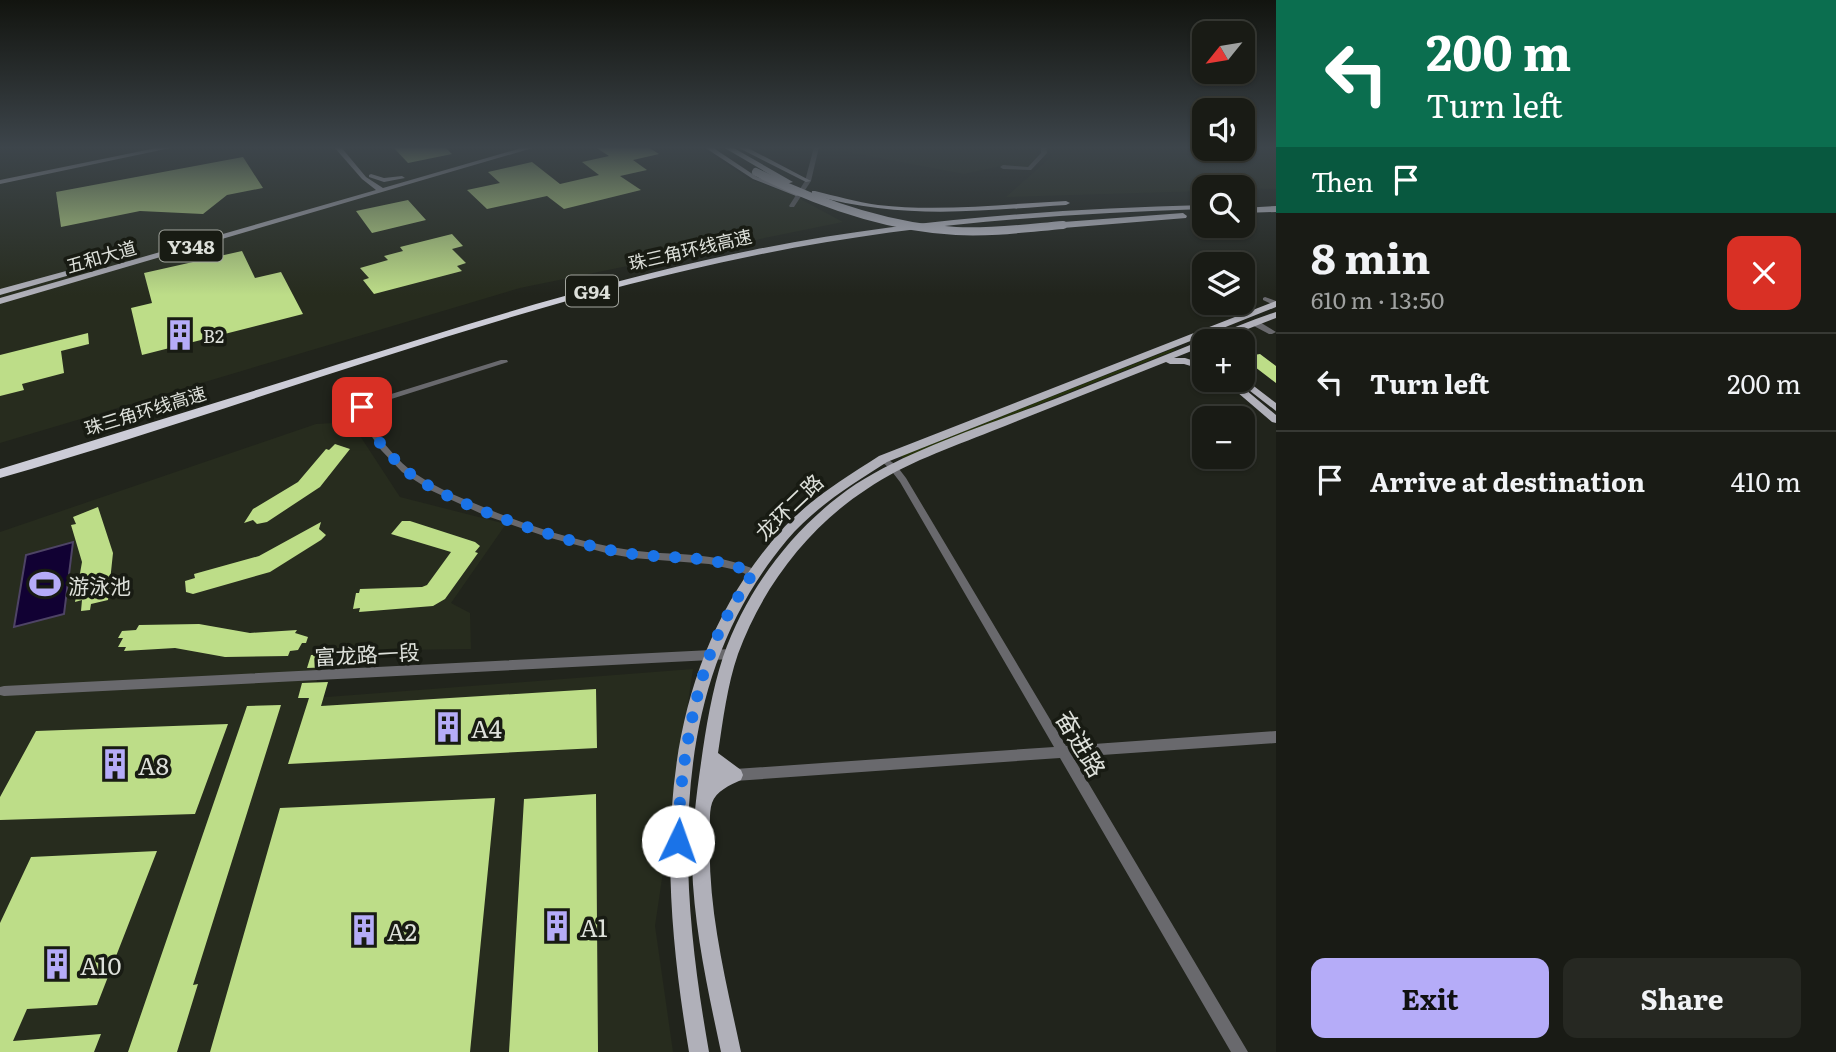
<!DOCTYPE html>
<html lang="en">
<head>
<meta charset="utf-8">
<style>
  :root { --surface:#191b15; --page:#262822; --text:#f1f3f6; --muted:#9fa1a0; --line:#373934; --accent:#b5acf8 }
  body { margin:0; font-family:Literata,"Noto Sans SC",serif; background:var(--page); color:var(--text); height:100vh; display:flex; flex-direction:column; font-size:26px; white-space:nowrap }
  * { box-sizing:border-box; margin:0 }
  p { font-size:23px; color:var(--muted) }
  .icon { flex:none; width:38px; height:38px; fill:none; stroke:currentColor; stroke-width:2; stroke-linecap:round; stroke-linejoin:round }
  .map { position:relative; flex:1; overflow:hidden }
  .sheet { display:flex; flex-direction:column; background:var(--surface); width:560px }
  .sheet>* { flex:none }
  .guide { background:#0b6e4f; color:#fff; overflow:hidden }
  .needle { width:46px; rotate:240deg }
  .controls { position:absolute; left:1192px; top:21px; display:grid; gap:14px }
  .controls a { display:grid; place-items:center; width:63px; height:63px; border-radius:14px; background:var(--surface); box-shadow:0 2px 5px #0004,0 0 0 2px var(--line); font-size:35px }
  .pin { position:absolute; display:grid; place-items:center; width:60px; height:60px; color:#fff; margin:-30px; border-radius:14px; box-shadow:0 4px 10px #0006 }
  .me { position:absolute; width:77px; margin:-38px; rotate:3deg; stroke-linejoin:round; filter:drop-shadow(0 0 5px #0008) }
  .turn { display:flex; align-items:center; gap:24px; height:147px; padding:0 35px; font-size:32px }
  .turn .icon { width:91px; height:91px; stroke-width:2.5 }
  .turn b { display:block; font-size:49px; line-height:60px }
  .then { display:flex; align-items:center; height:66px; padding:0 35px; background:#0003; gap:14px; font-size:26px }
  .round { display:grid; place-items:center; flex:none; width:74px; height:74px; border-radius:14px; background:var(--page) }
  .overview { display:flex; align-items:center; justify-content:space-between; height:119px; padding:0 35px }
  h1 { font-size:42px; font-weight:700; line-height:52px }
  .button { display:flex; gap:14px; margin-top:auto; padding:14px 35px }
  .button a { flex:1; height:80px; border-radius:14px; background:var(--accent); color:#111; font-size:28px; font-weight:700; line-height:80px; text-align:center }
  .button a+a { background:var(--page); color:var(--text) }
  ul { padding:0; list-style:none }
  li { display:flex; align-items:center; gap:21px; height:98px; padding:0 35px; border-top:2px solid var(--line) }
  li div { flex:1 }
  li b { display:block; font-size:26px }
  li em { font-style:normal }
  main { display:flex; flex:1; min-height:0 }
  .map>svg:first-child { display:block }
  .built { fill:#272c1e }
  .green { fill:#27340c }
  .water { fill:#110133; stroke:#4e4465; stroke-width:2 }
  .building { fill:#bddd88 }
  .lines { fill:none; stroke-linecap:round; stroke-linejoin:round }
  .minor { fill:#69696d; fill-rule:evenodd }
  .major { fill:#b0b0b9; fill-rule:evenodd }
  .highway { fill:#ccccd7; fill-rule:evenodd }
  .highway-bridge { stroke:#ccccd7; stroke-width:8 }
  .route { stroke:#1a73e8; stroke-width:12; stroke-dasharray:0 21.6 }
  .labels { text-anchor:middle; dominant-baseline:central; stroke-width:7; stroke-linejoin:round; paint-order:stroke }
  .far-street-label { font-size:18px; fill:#dde0da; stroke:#181b13 }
  .far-poi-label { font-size:18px; fill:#dde0da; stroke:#181b13; text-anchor:start }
  .shield { fill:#181b13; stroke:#a2a59e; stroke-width:2 }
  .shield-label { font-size:19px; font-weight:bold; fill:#dde0da }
  .street-label { font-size:21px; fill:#dde0da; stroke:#181b13 }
  .poi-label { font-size:21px; fill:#dde0da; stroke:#181b13; text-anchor:start }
  .near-poi-label { font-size:24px; fill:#dde0da; stroke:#181b13; text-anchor:start }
  .near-street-label { font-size:24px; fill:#dde0da; stroke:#181b13 }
</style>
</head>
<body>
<main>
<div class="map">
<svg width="1276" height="1052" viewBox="0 0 1276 1052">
  <rect width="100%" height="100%" fill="#21241c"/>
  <path class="built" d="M 0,147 L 700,147 L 749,179 L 791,194 L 843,222 L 520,288 L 0,443 Z
    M 849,147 L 1035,147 L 1039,160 L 1028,167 L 1002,166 L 964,174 L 848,152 Z
    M 1048,147 L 1276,147 L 1276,189 L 1204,187 L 1204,191 L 1006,197 L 1051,157 Z
    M 351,422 L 400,497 L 506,524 L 451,603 L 470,613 L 471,649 L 322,651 L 314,698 L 693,669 L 655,926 L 673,1052 L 0,1052 L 0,532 L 316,424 Z"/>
  <path class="green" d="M 1173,349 L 1175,350 L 903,458 L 901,456 Z"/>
  <path class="water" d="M 73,542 L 64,614 L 14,627 L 26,555 Z"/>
  <path class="building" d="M 393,147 L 445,147 L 452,154 L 408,163 Z
    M 595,147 L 648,147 L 659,154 L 633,160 L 647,170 L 620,176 L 641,190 L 564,209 L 547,196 L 487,209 L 467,190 L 500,183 L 488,172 L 532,162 L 560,184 L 599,175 L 582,162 L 609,156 Z
    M 243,157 L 263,188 L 227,195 L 203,214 L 140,211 L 61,227 L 56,192 Z
    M 408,200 L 426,220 L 372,233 L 356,211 Z
    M 452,234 L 463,246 L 452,249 L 466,263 L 457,266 L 462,271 L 374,294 L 363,280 L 369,278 L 360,268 L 388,260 L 384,256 L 403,251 L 400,247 Z
    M 242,251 L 255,278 L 281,272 L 303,314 L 142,355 L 131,308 L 152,303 L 144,273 Z
    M 88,333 L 89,344 L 61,351 L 64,373 L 22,384 L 24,390 L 0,396 L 0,355 Z
    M 1260,354 L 1276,366 L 1276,383 L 1242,357 Z
    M 335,444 L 350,449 L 320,487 L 267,522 L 257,524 L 253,520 L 244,523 L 253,509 L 298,482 L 326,449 L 329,450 Z
    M 98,507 L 113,553 L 108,600 L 91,604 L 90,610 L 81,611 L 82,600 L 75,602 L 82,562 L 71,525 L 76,524 L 73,517 Z
    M 402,521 L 410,521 L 475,542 L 480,546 L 475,552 L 478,553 L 445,599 L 433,606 L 359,612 L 360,608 L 353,609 L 356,593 L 359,593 L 360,589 L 422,587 L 427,585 L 451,552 L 391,534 Z
    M 321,522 L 319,529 L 326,535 L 321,540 L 270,572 L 193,594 L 186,592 L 185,581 L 195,578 L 194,574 L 259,556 Z
    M 199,624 L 250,633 L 297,630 L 295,633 L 308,637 L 306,643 L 302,643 L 298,650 L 290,651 L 288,656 L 225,657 L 175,648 L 124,651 L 126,647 L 118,647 L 123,638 L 118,638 L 122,631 L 136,630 L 139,625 Z
    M 336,654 L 332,667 L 307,668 L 311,655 Z
    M 328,682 L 321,706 L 596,689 L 597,748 L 288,764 L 309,698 L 298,698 L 302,683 Z
    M 281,705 L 193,985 L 198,984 L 177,1052 L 128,1052 L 247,706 Z
    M 228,724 L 195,814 L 0,820 L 0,797 L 36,731 Z
    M 596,794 L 598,1052 L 509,1052 L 524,799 Z
    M 495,798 L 470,1052 L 210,1052 L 280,808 Z
    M 157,851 L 97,1005 L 27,1009 L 13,1041 L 101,1034 L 94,1052 L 0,1052 L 0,923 L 31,857 Z"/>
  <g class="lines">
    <path class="minor" d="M 814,147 L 819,147 L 811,181 L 794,207 L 790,207 L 789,206 L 805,181 Z
      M 1041,147 L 1046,147 L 1047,153 L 1031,170 L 1003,169 L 1000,167 L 1003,165 L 1028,167 L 1041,153 Z
      M 1265,297 L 1276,301 L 1276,306 L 1263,300 L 1263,298 Z
      M 1243,303 L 1261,312 L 1255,313 L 1241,306 L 1240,305 Z
      M 1252,321 L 1258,321 L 1276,332 L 1272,334 L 1269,334 L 1252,325 Z
      M 501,360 L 507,360 L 508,362 L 366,407 L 365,415 C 377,435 391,454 409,469 C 429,484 453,495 476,504 C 525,525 577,542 630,550 C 656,554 684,553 710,557 C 726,559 741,564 757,570 L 758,573 L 757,576 L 753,577 L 736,570 L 709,564 L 633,558 L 610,554 L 547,537 L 484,515 L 430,490 L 402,472 L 381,450 L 357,415 L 359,404 Z
      M 883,456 L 896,465 L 906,478 L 1066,746 L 1276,731 L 1276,743 L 1073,757 L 1248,1052 L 1231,1052 L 1060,758 L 735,781 L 731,779 L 729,775 L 731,771 L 735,769 L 1054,747 L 900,482 L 890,469 L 879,459 Z
      M 731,649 L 735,651 L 737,654 L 735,657 L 731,659 L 4,696 L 0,695 L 0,687 L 4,686 Z"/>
    <path class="major" d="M 161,147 L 175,147 L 0,184 L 0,180 Z
      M 334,147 L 341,147 L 366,177 L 383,188 L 525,147 L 536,147 L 0,304 L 0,298 L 376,190 L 362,179 Z
      M 704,147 L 712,147 L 757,177 L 803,194 L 796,196 L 753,179 Z
      M 737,147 L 746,147 L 811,181 L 806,182 Z
      M 371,174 L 384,178 L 402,176 L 405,178 L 384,182 L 369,177 L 369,175 Z
      M 88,265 L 91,265 L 91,269 L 0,295 L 0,289 Z
      M 1276,301 L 1276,307 L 887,462 C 851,485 815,507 787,540 C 665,686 678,876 709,1052 L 689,1052 C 659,872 650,680 779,533 C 807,501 843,479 879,456 Z
      M 1276,312 L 1276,318 L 1217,341 L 1204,341 L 1204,346 L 1174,358 L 1185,358 L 1204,364 L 1204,370 L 1184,364 L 1170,364 L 1166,362 C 1108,385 1050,408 992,431 C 950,448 905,463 867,489 C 808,527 762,588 738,654 C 727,686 723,720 718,753 L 741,770 L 743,775 L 741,780 C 730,785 716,791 712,803 C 709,812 710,825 710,835 C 707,908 726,981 741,1052 L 721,1052 C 708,991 694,928 692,865 C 692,831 696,797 701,763 C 706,727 712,691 723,657 C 747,588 795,525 856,484 C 912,448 992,423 1055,399 C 1105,379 1156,359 1205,339 C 1229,330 1252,320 1276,312 Z
      M 1242,377 L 1276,403 L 1276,411 L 1236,380 L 1242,380 Z
      M 1223,380 L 1234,380 L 1276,415 L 1276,423 L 1272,422 Z"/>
    <path class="highway" d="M 723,147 L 732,147 L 793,182 L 786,184 Z
      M 815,191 C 836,196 856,202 878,205 C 940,212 1004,204 1066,201 L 1070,203 L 1066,205 C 975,211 902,220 812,195 L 812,191 Z
      M 1204,205 L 1204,209 C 1052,214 901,225 752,256 C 496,308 251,406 0,478 L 0,469 C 113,434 226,400 339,364 C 475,322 612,278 753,250 C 901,220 1053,209 1204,205 Z
      M 1276,206 L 1276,212 L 1242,213 L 1242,208 Z
      M 1183,213 L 1187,216 L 1186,218 L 1063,228 L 1059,225 L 1063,222 Z"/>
    <path class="highway-bridge" d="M 756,172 C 818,203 886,227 956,231 C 991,233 1028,228 1063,225"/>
  </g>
  <linearGradient id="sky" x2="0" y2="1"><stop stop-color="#12140f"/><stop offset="0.5" stop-color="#3d454b"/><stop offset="1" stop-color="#3d454b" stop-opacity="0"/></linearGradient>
  <rect width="1276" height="295" fill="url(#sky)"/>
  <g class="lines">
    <path class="route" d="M 362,407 L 359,410 C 367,430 396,464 413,476 C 458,508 578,547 633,554 C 675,559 714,555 753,573 C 739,595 724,619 714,644 C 691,701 679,780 678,841"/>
  </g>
  <defs>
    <symbol id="building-bare" viewBox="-9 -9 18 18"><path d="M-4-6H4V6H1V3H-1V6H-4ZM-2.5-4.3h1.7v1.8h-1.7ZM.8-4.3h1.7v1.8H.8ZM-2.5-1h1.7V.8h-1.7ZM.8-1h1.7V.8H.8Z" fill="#b5acf8" stroke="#181b13" stroke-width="2.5" paint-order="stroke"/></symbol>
    <symbol id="stadium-bare" viewBox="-9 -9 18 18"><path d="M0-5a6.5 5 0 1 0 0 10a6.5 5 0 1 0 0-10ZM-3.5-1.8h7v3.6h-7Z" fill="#b5acf8" stroke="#181b13" stroke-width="2.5" paint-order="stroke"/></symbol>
  </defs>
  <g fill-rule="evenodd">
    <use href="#building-bare" x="158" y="313" width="44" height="44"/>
    <use href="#stadium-bare" x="23" y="562" width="44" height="44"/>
    <use href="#building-bare" x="426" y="705" width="44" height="44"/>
    <use href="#building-bare" x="93" y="742" width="44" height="44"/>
    <use href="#building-bare" x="535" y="904" width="44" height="44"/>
    <use href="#building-bare" x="342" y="908" width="44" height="44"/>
    <use href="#building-bare" x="35" y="942" width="44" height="44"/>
  </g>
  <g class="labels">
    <g class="far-street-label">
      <text transform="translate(690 249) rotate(-13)">珠三角环线高速</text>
      <text transform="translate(101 256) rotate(-16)">五和大道</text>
      <text transform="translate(145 410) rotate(-17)">珠三角环线高速</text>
    </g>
    <g class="far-poi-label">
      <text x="203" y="335">B2</text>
    </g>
    <g class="shield">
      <rect x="159.5" y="230.5" width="63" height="31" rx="5"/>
      <rect x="566" y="275.5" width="52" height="31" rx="5"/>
    </g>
    <g class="shield-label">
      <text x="191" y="246">Y348</text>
      <text x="592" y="291">G94</text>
    </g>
    <g class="street-label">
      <text transform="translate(788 506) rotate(-44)">龙环二路</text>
      <text transform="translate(367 653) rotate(-3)">富龙路一段</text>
    </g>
    <g class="poi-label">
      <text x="68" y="584">游泳池</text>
    </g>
    <g class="near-poi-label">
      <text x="471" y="727">A4</text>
      <text x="138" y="764">A8</text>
      <text x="580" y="926">A1</text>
      <text x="387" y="930">A2</text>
      <text x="80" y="964">A10</text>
    </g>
    <g class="near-street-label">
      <text transform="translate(1082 743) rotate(59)">奋进路</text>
    </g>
  </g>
</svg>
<div class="controls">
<a><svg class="needle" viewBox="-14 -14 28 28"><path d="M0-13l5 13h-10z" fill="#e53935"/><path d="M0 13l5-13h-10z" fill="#9fa1a0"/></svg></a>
<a><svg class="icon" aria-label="sound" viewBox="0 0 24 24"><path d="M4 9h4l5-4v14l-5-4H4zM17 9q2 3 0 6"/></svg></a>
<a><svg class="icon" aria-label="search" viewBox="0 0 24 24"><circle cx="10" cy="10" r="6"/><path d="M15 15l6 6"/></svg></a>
<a><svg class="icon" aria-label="layers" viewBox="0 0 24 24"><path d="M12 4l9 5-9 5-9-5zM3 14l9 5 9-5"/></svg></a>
<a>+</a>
<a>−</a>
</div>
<div class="pin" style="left:362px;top:407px;background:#d93025"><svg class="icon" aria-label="arrive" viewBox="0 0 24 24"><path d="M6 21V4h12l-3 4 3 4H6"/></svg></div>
<svg class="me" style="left:678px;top:841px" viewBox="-20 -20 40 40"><circle r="19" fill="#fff"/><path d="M0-13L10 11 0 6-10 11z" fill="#1a73e8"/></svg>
</div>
<section class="sheet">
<div class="guide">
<div class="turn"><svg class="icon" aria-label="left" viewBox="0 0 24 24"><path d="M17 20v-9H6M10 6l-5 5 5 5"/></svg><div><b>200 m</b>Turn left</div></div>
<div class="then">Then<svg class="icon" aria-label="arrive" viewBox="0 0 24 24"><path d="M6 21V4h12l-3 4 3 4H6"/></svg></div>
</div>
<div class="overview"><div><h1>8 min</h1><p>610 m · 13:50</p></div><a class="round" style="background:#d93025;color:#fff"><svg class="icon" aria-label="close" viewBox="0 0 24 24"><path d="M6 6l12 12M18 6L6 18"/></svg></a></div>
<ul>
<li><svg class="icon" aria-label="left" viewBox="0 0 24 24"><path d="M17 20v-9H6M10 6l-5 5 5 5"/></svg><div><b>Turn left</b></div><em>200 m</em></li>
<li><svg class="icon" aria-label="arrive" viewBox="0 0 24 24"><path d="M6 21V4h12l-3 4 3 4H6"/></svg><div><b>Arrive at destination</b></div><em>410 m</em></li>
</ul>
<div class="button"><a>Exit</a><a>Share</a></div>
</section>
</main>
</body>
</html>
